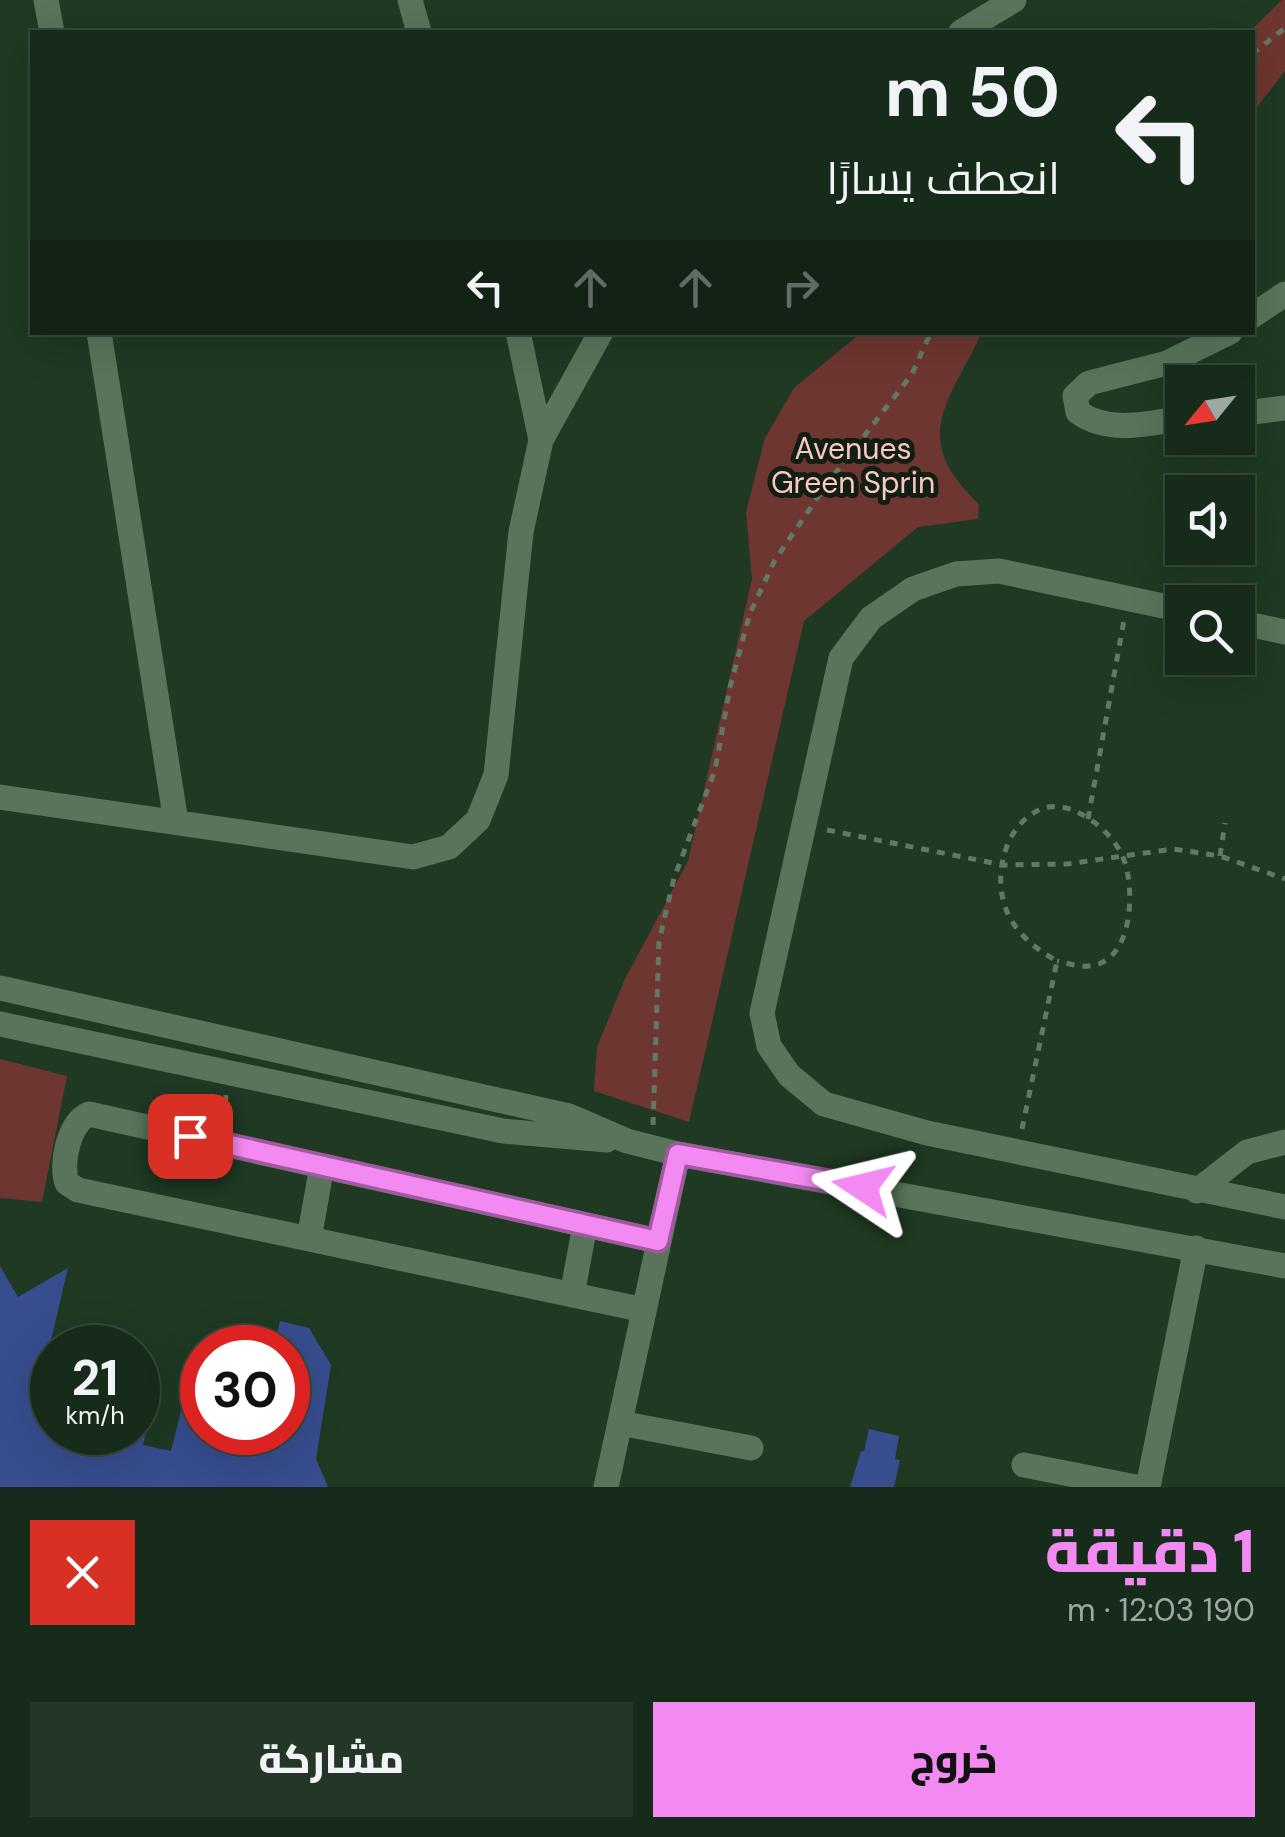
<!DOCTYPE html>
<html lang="ar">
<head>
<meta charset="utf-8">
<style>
  :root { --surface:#172b1a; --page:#243727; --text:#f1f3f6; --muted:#9ea7a2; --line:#364739; --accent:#f38af2 }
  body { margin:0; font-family:"DM Sans",Cairo,sans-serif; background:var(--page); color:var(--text); direction:rtl; height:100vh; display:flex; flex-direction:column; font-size:38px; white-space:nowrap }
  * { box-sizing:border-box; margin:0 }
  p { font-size:32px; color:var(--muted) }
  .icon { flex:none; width:55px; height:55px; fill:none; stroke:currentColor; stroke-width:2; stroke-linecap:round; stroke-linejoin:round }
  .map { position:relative; height:1487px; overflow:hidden; direction:ltr }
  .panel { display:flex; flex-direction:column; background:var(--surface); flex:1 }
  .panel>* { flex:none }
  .banner { position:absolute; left:30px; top:30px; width:1225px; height:305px; border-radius:0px; box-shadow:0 10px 40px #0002,0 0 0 2px var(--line); direction:rtl; background:#172b1a; color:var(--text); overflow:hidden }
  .needle { width:65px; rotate:240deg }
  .fabs { position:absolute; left:1165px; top:365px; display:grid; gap:20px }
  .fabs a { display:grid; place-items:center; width:90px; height:90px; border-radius:0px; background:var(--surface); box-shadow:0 10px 40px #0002,0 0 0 2px var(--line); font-size:50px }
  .speed { position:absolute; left:30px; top:1325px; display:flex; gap:20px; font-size:50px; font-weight:700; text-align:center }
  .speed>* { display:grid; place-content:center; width:130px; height:130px; border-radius:50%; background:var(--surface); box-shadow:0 10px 40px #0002,0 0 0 2px var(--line); line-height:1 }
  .speed small { font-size:25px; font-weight:400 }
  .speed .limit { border:15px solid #d22; background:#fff; color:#111 }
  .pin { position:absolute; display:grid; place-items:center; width:85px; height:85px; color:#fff; margin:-42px; border-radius:20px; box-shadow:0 5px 15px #0006 }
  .me { position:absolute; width:110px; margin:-55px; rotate:280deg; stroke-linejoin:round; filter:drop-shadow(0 0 8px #0008) }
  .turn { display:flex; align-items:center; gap:35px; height:210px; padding:0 30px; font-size:45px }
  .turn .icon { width:130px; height:130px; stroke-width:2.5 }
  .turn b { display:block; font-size:70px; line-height:85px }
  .lanes { display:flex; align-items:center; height:95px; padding:0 30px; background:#0003; justify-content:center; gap:50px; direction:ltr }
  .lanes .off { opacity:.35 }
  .round { display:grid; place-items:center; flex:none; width:105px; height:105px; border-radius:0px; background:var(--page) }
  .head { display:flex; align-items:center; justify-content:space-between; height:170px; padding:0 30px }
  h1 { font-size:60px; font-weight:800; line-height:75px; color:var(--accent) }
  .cta { display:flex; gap:20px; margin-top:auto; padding:20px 30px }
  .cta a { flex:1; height:115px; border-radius:0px; background:var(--accent); color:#111; font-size:40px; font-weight:800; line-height:115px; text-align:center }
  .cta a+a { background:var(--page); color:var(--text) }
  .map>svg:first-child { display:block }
  .green { fill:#6e3630 }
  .water { fill:#374d8e }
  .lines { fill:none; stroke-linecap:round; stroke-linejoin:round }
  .path { stroke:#627864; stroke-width:5; stroke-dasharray:8 8; stroke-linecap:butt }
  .minor { stroke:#59745b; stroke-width:25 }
  .route-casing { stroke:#9e5a9d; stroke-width:25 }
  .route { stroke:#f38af2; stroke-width:18 }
  .labels { text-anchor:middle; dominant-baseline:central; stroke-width:10; stroke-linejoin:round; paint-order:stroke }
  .park-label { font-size:30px; fill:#f8c8c1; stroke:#121d13 }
</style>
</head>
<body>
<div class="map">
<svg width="1285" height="1487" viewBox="0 0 1285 1487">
  <rect width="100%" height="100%" fill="#1f3923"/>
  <path class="green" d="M 1282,0 L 1285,0 L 1285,71 L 1253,112 L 1252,32 L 1249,32 Z
    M 861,333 L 982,333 C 948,403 909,439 979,504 L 978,519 L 918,527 L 804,621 L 689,1122 L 594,1091 L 597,1047 L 624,981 L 688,861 L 752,579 L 746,512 L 765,438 L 794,388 Z
    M 0,1059 L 67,1076 L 42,1202 L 0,1198 Z"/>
  <path class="water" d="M 0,1266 L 18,1297 L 68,1268 L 48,1353 L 52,1355 L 52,1432 L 138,1432 L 138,1376 L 158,1381 L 143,1445 L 171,1451 L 183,1403 L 202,1407 L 202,1432 L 288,1432 L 288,1348 L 274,1347 L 280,1321 L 309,1328 L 331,1365 L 316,1459 L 328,1487 L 0,1487 Z
    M 869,1429 L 899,1436 L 895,1459 L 900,1460 L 894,1487 L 850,1487 L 861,1451 L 864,1451 Z"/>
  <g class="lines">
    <path class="path" d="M 1252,54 L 1285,28
      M 1088,819 L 1124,620
      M 827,830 L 1003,865 L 1067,864 L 1173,849 L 1220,856 L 1285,879
      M 1220,856 L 1225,823
      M 224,1119 L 226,1095
      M 653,1125 L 659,941 L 674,878 L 715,770 L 730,687 L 750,613 L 775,560 L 824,488 L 912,374 L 931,332
      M 1022,1129 L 1057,961 C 1037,950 1018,935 1008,914 C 992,880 1003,830 1035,812 C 1050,803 1065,806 1079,813 C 1099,823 1118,841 1125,863 C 1135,894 1132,964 1088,966 C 1078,967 1067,963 1057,961"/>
    <path class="minor" d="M 46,0 L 52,32
      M 410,0 L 419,32
      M 961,32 L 1014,0
      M 1252,316 L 1285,294
      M 99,332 L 176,822
      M 1238,414 L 1285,408
      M 1182,418 C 1148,424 1108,434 1078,412 L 1075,396 L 1089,383 L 1167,363 L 1230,332
      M 541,440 L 601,332
      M 1182,610 L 999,571 L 956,574 L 913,589 L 871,618 L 841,658 L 762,1013 L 769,1046 L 789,1075 L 824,1104 L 927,1133 L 1285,1207
      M 1238,622 L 1285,632
      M 0,797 L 413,857 L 449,847 L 478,820 L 496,775 L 521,532 L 541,440 L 518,332
      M 0,988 L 569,1116 L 627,1141 L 678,1154 L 606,1487
      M 0,1024 L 503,1131 L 607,1140
      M 678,1154 L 1285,1266
      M 1197,1191 L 1247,1152 L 1285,1142
      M 309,1239 L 322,1166
      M 572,1295 L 585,1225
      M 644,1310 L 78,1190 L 67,1183 C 60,1164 69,1122 89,1114 L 658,1241
      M 620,1423 L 751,1448
      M 1024,1465 L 1136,1487
      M 1148,1487 L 1196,1248"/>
  </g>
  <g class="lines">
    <defs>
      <path id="route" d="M 190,1136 L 658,1241 L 678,1154 L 863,1187"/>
    </defs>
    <use href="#route" class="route-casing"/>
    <use href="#route" class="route"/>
  </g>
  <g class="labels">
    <g class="park-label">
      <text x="853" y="448">Avenues<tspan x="853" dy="34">Green Sprin</tspan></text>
    </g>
  </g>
</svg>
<div class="fabs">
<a><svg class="needle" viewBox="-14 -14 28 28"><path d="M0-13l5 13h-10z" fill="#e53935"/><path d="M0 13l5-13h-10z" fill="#9ea7a2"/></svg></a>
<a><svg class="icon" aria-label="sound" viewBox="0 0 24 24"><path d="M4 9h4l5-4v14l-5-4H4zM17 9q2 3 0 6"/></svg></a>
<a><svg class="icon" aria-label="search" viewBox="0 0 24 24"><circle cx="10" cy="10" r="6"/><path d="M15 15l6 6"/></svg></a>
</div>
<div class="speed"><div>21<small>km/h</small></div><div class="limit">30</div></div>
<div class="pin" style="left:190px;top:1136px;background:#d93025"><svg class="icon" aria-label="arrive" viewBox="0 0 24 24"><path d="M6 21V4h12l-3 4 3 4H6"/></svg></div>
<svg class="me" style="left:863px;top:1187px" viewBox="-20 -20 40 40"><path d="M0-17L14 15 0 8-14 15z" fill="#f38af2" stroke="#fff" stroke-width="4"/></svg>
<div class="banner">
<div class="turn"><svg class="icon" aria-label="left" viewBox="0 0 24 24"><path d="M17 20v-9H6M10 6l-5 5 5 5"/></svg><div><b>50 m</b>انعطف يسارًا</div></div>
<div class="lanes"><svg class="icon" aria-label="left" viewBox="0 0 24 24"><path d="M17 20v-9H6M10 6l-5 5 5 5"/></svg><svg class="icon off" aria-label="ahead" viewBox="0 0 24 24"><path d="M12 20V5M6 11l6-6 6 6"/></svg><svg class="icon off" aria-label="ahead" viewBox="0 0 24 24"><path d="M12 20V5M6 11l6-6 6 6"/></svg><svg class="icon off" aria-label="right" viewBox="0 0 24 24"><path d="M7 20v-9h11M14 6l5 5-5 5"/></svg></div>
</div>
</div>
<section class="panel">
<div class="head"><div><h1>1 دقيقة</h1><p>190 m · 12:03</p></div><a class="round" style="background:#d93025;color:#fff"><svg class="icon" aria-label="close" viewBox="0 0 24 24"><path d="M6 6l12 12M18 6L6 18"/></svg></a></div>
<div class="cta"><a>خروج</a><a>مشاركة</a></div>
</section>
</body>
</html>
